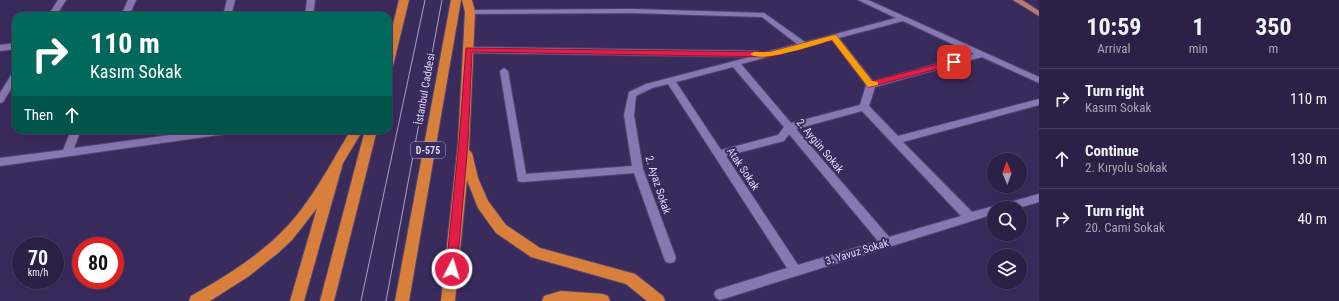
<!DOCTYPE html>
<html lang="en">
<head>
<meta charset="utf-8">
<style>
  :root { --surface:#2c2046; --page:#382d51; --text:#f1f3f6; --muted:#a6a3b3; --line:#483e5f }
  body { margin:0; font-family:"Roboto Condensed",sans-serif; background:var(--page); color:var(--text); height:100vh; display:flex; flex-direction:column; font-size:15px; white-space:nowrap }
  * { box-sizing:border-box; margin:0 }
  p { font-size:13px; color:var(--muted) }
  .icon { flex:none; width:22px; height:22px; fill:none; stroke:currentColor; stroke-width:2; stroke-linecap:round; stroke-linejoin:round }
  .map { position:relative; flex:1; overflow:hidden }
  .sheet { display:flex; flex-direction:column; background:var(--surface); width:300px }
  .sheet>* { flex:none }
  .guide { position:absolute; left:12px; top:12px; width:380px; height:122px; border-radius:12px; box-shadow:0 4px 16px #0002,0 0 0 1px var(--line); background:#00695c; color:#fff; overflow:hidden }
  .needle { width:26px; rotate:358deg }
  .fabs { position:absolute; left:987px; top:153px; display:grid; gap:8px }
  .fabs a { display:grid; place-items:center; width:40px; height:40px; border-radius:50%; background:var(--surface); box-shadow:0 4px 16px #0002,0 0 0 1px var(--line); font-size:20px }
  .speed { position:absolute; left:12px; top:237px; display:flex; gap:8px; font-size:20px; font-weight:700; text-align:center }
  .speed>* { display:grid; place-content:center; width:52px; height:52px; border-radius:50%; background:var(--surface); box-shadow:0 4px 16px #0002,0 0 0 1px var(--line); line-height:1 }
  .speed small { font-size:10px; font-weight:400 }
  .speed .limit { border:6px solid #d22; background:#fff; color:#111 }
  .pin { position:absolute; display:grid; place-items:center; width:34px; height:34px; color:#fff; margin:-17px; border-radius:8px; box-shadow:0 2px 6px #0006 }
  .me { position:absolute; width:44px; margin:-22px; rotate:5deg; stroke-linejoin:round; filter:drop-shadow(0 0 3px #0008) }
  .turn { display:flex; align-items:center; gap:14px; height:84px; padding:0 12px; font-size:18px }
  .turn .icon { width:52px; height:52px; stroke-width:2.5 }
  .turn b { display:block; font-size:28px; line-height:34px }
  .then { display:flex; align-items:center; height:38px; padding:0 12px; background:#0003; gap:8px; font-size:15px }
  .eta { display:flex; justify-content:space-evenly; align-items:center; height:68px; text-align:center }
  .eta b { font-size:24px; font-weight:700; line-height:28px }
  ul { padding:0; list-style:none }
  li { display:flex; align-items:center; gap:12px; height:60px; padding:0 12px; border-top:1px solid var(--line) }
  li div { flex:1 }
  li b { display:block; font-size:15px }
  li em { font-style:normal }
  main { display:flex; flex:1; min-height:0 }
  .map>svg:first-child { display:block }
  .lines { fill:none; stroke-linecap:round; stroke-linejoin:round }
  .minor-casing { stroke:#534571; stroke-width:2 }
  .major-casing { stroke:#534571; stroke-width:2 }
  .highway-casing { stroke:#534571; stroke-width:2 }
  .minor { fill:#8679b2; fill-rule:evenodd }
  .major { fill:#b77d6b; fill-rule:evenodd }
  .highway { fill:#d87f3b; fill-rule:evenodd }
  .tram { stroke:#aaa0c6; stroke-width:1 }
  .route { fill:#e11d48; stroke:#92132f }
  .slow { fill:#f59e0b }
  .labels { text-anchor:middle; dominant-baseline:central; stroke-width:4; stroke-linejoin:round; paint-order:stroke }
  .shield { fill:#3a2b5d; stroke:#aea4ca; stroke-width:1 }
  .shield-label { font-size:10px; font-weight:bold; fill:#dfd8f8 }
  .street-label { font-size:11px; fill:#dfd8f8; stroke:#3a2b5d }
</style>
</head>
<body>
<main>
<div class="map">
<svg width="1039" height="301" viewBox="0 0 1039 301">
  <rect width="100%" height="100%" fill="#3a2b5d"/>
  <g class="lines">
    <defs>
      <path id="minor" d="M 58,0 L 66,0 L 56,16 L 48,16 Z
        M 128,0 L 136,0 L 129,16 L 121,16 Z
        M 227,0 L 235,0 L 231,16 L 223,16 Z
        M 307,0 L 315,0 L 313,16 L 305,16 Z
        M 858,0 L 868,0 L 1039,77 L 1039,83 L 982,57 L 875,87 L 869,106 L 898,136 L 1039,99 L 1039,105 L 903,142 L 972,212 L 994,206 L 997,207 L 1002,204 L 1039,194 L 1039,202 L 1018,208 L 994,208 L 994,214 L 720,300 L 716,298 L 714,294 L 716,290 L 787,268 L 668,84 L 652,88 L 636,96 L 634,115 L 643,169 L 676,258 L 674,262 L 670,263 L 666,262 L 664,258 L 634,173 L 522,182 L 518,181 L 500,71 L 504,68 L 508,71 L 526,174 L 632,166 L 624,115 L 629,92 L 646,84 L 750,57 L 468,53 L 464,50 L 468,47 L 758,51 L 762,53 L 797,44 L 762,17 L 633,13 L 467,14 L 466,12 L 470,10 L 633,9 L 764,13 L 805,42 L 896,18 ZM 903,21 L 974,54 L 873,81 L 839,38 ZM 832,40 L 866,85 L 860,105 L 791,123 L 741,64 ZM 733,67 L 784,127 L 778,135 L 721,150 L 676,82 ZM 862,111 L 961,216 L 889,237 L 796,129 ZM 789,134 L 878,241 L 798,265 L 726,156 L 784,141 Z
        M 16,43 L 16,49 L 0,51 L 0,45 Z
        M 16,71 L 16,81 L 3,102 L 0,103 L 0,93 L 13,72 Z
        M 71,130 L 81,130 L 74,148 L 207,130 L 238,130 L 233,133 L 0,166 L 0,158 L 63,150 Z"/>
      <path id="major" d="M 1013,0 L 1022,0 L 1039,11 L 1039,16 Z"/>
      <path id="highway" d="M 399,0 L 409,0 L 393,66 L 388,69 L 388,45 Z
        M 451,0 L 461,0 L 409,301 L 395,301 Z
        M 462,0 L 472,0 L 475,12 L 469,150 L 472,153 L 478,178 L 488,201 L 506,225 L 540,248 L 635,274 L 663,296 L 665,301 L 647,301 L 626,284 L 531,257 L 496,233 L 478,208 L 467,180 L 455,301 L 441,301 L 458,143 L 465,12 Z
        M 351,130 L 363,130 L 343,163 L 304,301 L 290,301 L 317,208 L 292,240 L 278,253 L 249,276 L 210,301 L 189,301 L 191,296 C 234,272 277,245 306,203 C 323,180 336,154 351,130 Z
        M 365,130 L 377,130 L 334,301 L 320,301 Z
        M 561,291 L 603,294 L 608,296 L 610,301 L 542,301 L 544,296 Z"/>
    </defs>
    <use href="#minor" class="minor-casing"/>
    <use href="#major" class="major-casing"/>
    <use href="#highway" class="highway-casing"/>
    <use href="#minor" class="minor"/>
    <use href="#major" class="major"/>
    <use href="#highway" class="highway"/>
    <path class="tram" d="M 361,301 L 425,0
      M 386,301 L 442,0"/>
  </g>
  <path class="route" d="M 834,35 L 836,35 L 872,81 L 954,60 L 958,62 L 956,64 L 870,87 L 868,87 L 832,40 L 770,57 L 472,52 L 468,142 L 457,269 L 455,273 L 452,274 L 448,273 L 446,269 L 459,142 L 466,48 L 770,52 Z"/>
  <path class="slow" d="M 834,35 L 836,35 L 872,81 L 878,82 L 878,85 L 868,87 L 832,40 C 817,44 761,64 750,54 L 754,52 L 770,52 Z"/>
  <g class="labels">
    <rect class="shield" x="411" y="142" width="34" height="16" rx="3"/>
    <g class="shield-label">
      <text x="428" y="150">D-575</text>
    </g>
    <g class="street-label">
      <text transform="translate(425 89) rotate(-80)">İstanbul Caddesi</text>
      <text transform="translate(820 146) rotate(50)">2. Aygün Sokak</text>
      <text transform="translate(743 169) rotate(56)">Atak Sokak</text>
      <text transform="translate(658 185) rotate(72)">2. Ayaz Sokak</text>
      <text transform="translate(857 252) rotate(-17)">3. Yavuz Sokak</text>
    </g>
  </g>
</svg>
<div class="fabs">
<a><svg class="needle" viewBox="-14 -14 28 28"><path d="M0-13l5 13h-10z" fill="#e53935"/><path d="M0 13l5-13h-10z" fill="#a6a3b3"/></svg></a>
<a><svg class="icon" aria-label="search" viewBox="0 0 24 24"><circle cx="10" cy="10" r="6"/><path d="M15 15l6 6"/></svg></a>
<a><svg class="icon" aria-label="layers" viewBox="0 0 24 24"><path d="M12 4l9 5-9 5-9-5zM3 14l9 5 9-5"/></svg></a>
</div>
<div class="speed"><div>70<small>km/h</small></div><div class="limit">80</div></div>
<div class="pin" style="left:954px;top:62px;background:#d93025"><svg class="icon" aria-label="arrive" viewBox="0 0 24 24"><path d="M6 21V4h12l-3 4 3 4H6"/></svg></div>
<svg class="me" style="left:452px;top:269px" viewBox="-20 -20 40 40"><circle r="17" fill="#e11d48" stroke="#fff" stroke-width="3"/><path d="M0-11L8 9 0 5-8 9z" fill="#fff"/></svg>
<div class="guide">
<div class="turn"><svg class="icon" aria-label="right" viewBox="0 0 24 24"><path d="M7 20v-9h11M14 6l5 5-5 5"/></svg><div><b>110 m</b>Kasım Sokak</div></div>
<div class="then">Then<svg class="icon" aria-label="ahead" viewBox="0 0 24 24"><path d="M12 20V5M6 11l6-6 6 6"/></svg></div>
</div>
</div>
<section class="sheet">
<div class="eta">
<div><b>10:59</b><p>Arrival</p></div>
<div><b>1</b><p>min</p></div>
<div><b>350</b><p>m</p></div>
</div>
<ul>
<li><svg class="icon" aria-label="right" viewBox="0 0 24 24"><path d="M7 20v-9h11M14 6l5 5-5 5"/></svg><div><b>Turn right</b><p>Kasım Sokak</p></div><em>110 m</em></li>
<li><svg class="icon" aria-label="ahead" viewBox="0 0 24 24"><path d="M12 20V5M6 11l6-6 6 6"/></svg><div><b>Continue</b><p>2. Kıryolu Sokak</p></div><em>130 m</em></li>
<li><svg class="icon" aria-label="right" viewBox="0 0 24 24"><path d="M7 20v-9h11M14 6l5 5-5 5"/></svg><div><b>Turn right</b><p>20. Cami Sokak</p></div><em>40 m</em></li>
</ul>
</section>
</main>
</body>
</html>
